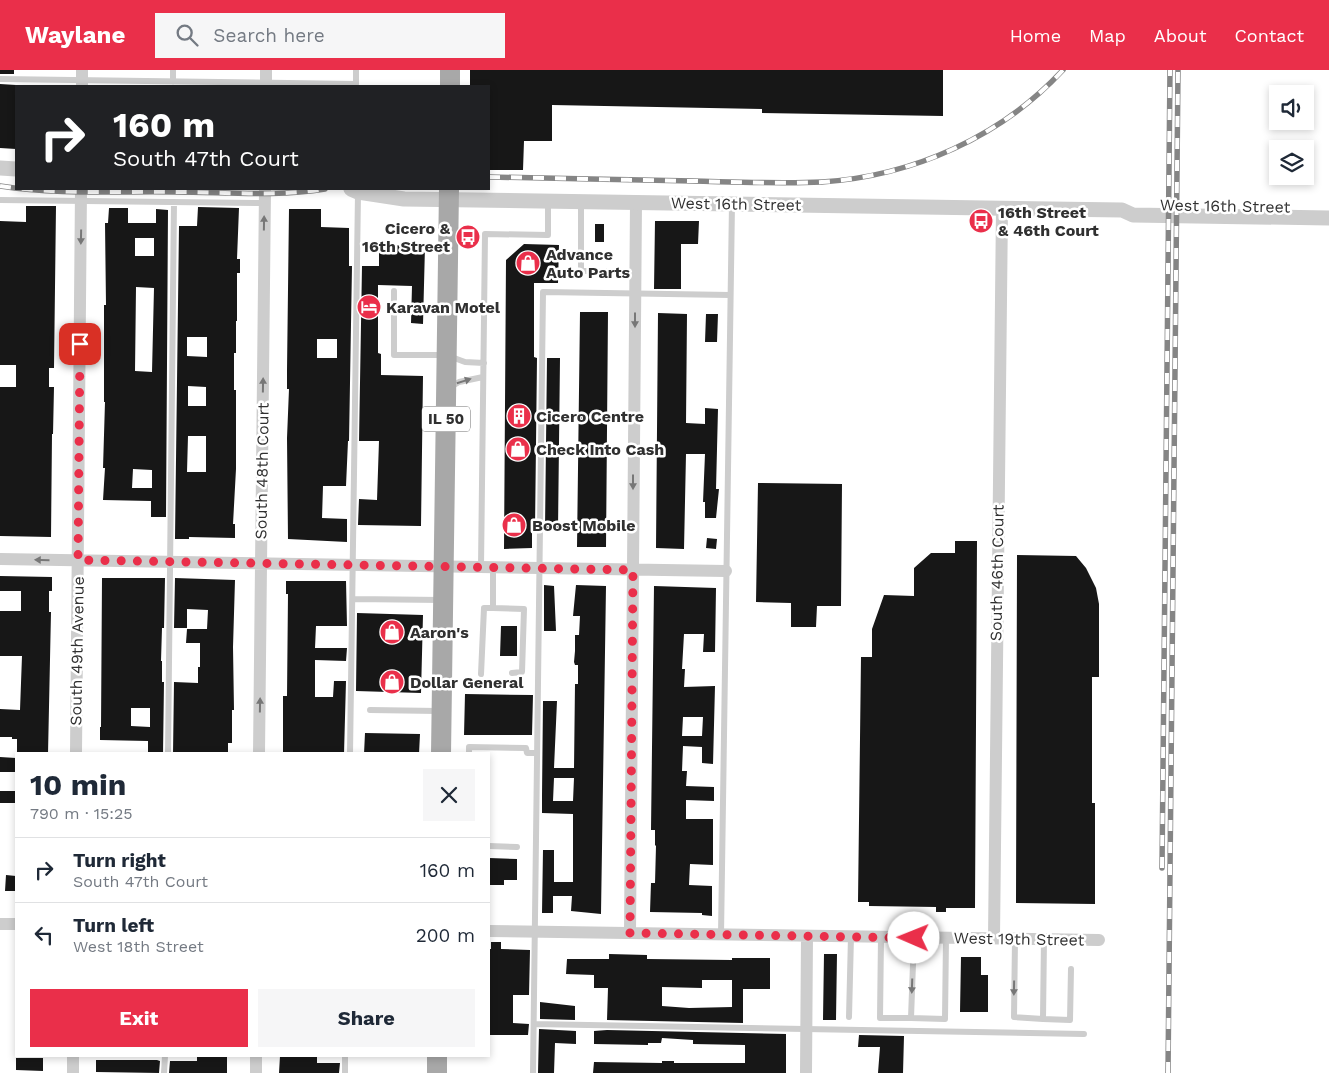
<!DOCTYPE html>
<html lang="en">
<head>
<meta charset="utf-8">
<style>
  :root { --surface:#fff; --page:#f6f6f7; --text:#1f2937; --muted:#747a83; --line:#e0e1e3; --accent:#ea2f4a }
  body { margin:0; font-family:"Work Sans",sans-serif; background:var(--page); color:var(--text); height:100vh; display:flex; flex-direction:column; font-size:19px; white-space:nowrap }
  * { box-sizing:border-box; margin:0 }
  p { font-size:16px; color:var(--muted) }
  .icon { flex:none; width:28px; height:28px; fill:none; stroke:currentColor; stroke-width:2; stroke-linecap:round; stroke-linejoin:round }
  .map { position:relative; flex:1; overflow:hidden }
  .sheet { position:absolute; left:15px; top:682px; width:475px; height:305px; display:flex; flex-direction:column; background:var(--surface); border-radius:0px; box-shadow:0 2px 8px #0003 }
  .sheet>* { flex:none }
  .guide { position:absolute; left:15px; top:15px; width:475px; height:105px; border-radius:0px; box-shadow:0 2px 8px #0003; background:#202124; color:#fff; overflow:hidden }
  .tools { position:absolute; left:1269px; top:15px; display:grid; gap:10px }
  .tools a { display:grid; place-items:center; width:45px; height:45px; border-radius:0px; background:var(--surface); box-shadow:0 2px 8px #0003; font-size:25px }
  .pin { position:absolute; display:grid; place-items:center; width:42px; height:42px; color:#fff; margin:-21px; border-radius:10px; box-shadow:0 2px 8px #0006 }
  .me { position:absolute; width:55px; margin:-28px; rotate:271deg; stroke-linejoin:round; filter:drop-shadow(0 0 4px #0008) }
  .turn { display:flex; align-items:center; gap:18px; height:105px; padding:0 15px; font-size:22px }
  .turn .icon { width:65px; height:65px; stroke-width:2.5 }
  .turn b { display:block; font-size:35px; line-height:42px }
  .round { display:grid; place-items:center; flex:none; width:52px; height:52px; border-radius:0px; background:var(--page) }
  .summary { display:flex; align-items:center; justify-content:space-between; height:85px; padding:0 15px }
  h1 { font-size:30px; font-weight:700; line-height:38px }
  .button { display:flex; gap:10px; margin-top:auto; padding:10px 15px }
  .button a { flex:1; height:58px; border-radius:0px; background:var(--accent); color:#fff; font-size:20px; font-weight:700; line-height:58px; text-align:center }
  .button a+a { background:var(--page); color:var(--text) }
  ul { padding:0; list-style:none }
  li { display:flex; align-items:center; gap:15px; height:65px; padding:0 15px; border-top:1px solid var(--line) }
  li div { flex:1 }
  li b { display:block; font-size:19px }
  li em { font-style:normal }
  header { display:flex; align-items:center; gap:30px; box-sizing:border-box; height:70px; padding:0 25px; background:var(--accent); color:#fff }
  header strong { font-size:24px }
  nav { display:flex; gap:28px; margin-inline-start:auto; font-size:18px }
  .search { width:350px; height:45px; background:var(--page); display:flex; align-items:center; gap:12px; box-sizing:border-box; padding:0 18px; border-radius:0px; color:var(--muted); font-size:19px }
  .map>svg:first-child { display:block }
  .building { fill:#171717; fill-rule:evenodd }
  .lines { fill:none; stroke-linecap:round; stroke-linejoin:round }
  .service { stroke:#cdcdcd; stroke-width:6 }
  .minor { stroke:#cdcdcd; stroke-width:12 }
  .tertiary { stroke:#cdcdcd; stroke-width:15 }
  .primary { stroke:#a8a8a8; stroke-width:20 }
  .rail-casing { stroke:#858585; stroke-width:5.5 }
  .rail { stroke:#fff; stroke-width:4; stroke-dasharray:11; stroke-linecap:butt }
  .oneway { fill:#777 }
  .route { stroke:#ea2f4a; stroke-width:9; stroke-dasharray:0 16.2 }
  .labels { text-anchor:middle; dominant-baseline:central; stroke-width:5; stroke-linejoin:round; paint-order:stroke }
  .shield { fill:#fff; stroke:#6e6e6e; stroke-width:1 }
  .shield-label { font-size:15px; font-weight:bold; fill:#303030 }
  .street-label { font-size:16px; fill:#303030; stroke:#fff }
  .poi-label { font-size:16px; font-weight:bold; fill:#303030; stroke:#fff; text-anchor:start }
</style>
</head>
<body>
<header>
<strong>Waylane</strong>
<div class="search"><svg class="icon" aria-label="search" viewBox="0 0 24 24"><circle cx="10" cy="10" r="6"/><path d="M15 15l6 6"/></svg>Search here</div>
<nav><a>Home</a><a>Map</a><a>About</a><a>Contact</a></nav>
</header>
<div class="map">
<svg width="1329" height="1003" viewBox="0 0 1329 1003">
  <rect width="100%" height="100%" fill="#fff"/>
  <path class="building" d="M 0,0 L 14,0 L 14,4 L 0,4 Z
    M 470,0 L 943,0 L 943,46 L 762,43 L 762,39 L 552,35 L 552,71 L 524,71 L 523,100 L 489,100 L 489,16 L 470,16 Z
    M 0,14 L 16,15 L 16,79 L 0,78 Z
    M 26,136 L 56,136 L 54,298 L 49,298 L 49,317 L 54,317 L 53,364 L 52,364 L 51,467 L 0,466 L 0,317 L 16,317 L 16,295 L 0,295 L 0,151 L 26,152 Z
    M 198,137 L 239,138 L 237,189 L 240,189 L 240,203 L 237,203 L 237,251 L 236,251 L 236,283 L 234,283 L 234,320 L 236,320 L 236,399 L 233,454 L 235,454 L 235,468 L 189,467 L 189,469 L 175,469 L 179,156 L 197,156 ZM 187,267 L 207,267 L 207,287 L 187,286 ZM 188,316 L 206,317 L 206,336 L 188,336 ZM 188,366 L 206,366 L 206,402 L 187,402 Z
    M 109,138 L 128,138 L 128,153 L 156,153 L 156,139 L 168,140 L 166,447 L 151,447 L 151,431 L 103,430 L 105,398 L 103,398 L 105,332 L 104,332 L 104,235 L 106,235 L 105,153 L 108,153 ZM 135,168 L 154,168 L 154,186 L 135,186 ZM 136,217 L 154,218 L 152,302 L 135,301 ZM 133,399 L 152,400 L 152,418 L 132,418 Z
    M 289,139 L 321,139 L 321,157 L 349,158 L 349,196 L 352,196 L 349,371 L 348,371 L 346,416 L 323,416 L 322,448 L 347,449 L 347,472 L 288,469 L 287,368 L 289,319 L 287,319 L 287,301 ZM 317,269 L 337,269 L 337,288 L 317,288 Z
    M 655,151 L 699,151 L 698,174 L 681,174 L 681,219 L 654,219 Z
    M 595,154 L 604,154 L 604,172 L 595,172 Z
    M 524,174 L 559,175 L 558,213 L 534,213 L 534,287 L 537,288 L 535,459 L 532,459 L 532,478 L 504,479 L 506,190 Z
    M 379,175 L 425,176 L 423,254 L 411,253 L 412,216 L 378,215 L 378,283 L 381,284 L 381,305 L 423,306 L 421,456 L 358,455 L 359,429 L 377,430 L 379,371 L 359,371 L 362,196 L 379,196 Z
    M 580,242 L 608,242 L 606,477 L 577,477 Z
    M 658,243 L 687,244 L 686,353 L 705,354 L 705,338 L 718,339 L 716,419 L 719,419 L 716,448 L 705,448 L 705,432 L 703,432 L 705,384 L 686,384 L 684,479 L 656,478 Z
    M 706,244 L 718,244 L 717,272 L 705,272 Z
    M 547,288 L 560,288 L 558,460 L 545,459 Z
    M 758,413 L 842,414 L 841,536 L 817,536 L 816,557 L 791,557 L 791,533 L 756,532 Z
    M 707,468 L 717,469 L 716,479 L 706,478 Z
    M 955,471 L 977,471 L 975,838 L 946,838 L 946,842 L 936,842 L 936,837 L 869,836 L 869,832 L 858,832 L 861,587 L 872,587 L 872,559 L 884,525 L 914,526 L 914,498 L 931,483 L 955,483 Z
    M 1017,485 L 1076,486 L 1086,498 L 1096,518 L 1099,534 L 1099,607 L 1092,607 L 1092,733 L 1095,733 L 1095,834 L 1016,833 Z
    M 0,506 L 52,507 L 52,521 L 49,521 L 49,542 L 51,542 L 48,684 L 17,684 L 17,669 L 12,669 L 12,667 L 0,667 L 0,639 L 20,640 L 22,586 L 0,586 L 0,541 L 21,541 L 21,521 L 0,521 Z
    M 102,508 L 165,508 L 164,558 L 162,558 L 161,591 L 162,591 L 162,612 L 164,612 L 163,684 L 148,684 L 148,671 L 100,670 L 100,657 L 101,657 ZM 131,638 L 150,638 L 150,657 L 131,656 Z
    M 175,508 L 235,510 L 233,577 L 234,640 L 232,640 L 232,673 L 228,673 L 228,684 L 173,684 L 174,612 L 198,613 L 198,597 L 200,597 L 200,573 L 186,573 L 187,559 L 207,559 L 208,540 L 187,539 L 187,558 L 174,558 Z
    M 286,511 L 346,511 L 347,556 L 316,556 L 315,578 L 347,578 L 346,591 L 315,590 L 315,627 L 333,627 L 334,611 L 346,611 L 344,684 L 283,684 L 283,626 L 287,626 L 288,524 L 286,524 Z
    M 544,515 L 554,516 L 556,561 L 544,561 Z
    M 576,515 L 606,516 L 601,844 L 571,841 L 572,826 L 553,826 L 553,843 L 542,843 L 543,780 L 554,780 L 554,812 L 573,812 L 573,744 L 542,743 L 542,726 L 543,631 L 557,631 L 554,698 L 574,698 L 575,614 L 578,614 L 578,595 L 575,595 L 574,592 L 575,581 L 575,565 L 579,565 L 580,546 L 573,546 ZM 554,708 L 574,708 L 573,731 L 553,731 Z
    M 654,516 L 716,518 L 715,582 L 703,582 L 704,564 L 684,564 L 682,599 L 685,599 L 684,617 L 715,616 L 713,694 L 702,693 L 702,677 L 683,676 L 682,701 L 687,701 L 686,716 L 714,717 L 714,731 L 686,730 L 686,749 L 713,749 L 713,795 L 690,794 L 689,815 L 712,816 L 712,846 L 702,845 L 702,843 L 650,842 L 651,813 L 655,813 L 656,776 L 655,775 L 655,760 L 651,760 ZM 683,647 L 703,647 L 702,666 L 682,666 Z
    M 357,543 L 423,545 L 421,623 L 356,621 Z
    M 501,556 L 517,556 L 517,586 L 500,586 Z
    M 465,624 L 533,625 L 532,665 L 464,665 Z
    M 365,663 L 420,664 L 419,684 L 364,684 Z
    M 0,687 L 16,688 L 16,702 L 0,702 Z
    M 0,721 L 16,721 L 16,733 L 0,733 Z
    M 489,788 L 517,789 L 517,810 L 504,810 L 504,815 L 489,815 Z
    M 6,805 L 16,806 L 16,821 L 5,821 Z
    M 491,872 L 501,872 L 501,879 L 530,880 L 529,925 L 513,925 L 513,953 L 529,954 L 528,965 L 489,965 L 489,879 L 491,879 Z
    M 609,884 L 647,885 L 647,889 L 732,890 L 732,888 L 770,888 L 770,919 L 743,919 L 743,953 L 607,950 L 608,918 L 594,918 L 594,905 L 566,904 L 567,889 L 609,889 ZM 702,910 L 732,910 L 732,937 L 689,938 L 662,936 L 662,917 L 702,918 Z
    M 824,884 L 837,884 L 836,950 L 823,950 Z
    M 961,887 L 981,887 L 981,905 L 988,905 L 988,942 L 960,942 Z
    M 540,932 L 575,936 L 575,950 L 540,949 Z
    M 539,959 L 576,961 L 576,974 L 555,973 L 554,1003 L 538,1003 Z
    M 607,960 L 786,964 L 786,1003 L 593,1003 L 594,992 L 662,993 L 662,991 L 674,991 L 674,993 L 745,993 L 745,975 L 693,974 L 693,970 L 662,968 L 661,973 L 648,973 L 648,975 L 594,974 L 594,961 Z
    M 859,965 L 904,966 L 903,1003 L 878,1003 L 880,977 L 858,977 Z
    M 197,986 L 227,986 L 227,1003 L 169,1003 L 170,991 L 197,991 Z
    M 280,986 L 317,986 L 317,993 L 340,993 L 339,1003 L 279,1003 Z
    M 16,988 L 43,988 L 43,1001 L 16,1000 Z
    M 96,990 L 157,990 L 160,991 L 159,1003 L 96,1002 Z"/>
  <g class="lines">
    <path class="service" d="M 0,9 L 356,14 L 356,0
      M 173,12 L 173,0
      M 0,130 L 265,133
      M 581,132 L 581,201 L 635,201
      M 394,221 L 394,285 L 446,285 L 465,292 L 484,293
      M 449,318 L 459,312 L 483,307
      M 481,497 L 485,164 L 548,165 L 548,132
      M 493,497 L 493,538 L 524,539 L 522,602 L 512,603
      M 353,529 L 442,530
      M 481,604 L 484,538 L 493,538
      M 370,640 L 438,641
      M 168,684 L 174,132
      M 350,684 L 358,123
      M 469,684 L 469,677 L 526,678 L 527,683 L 537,683
      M 489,776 L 517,777
      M 721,865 L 732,134
      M 881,867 L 880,948 L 911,948 L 914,867
      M 1015,869 L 1014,947 L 1043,949 L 1044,869
      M 849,947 L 851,866
      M 911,948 L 945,949 L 946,868
      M 1043,949 L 1070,950 L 1071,899
      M 534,954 L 1084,964
      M 164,1003 L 165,986
      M 345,1003 L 345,986
      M 533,1003 L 543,222 L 730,225"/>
    <path class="minor" d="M 82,16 L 82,0
      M 266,16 L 266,0
      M 0,489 L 726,501
      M 76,684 L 81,119
      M 259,684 L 265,119
      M 0,854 L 16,854
      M 489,861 L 1099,870
      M 630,863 L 636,133
      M 994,868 L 1002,138
      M 73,1003 L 73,986
      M 256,1003 L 256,986
      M 806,1003 L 807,866"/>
    <path class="tertiary" d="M 0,98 L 16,99
      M 351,119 L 358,122 L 404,129 L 1122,140 L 1133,145 L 1329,148"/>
    <path class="primary" d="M 450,16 L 450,0
      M 441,684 L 449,119
      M 437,1003 L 437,986"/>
    <defs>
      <path id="rail" d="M 489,107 C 557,108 625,110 693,111 C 736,112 779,114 822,112 C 913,106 1001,67 1063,0
        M 0,116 C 57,125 118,121 176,122 C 225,122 276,127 325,119
        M 1162,798 L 1170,0
        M 1168,1003 L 1178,0"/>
    </defs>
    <use href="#rail" class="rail-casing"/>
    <use href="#rail" class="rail"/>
  </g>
  <defs><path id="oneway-solid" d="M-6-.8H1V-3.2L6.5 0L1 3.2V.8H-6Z" transform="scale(1.25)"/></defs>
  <g class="oneway">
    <use href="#oneway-solid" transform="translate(264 153) rotate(-89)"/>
    <use href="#oneway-solid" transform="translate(81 167) rotate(91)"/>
    <use href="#oneway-solid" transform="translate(635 250) rotate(90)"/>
    <use href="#oneway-solid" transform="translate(464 311) rotate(-17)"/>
    <use href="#oneway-solid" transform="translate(263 315) rotate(-89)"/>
    <use href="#oneway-solid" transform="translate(633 412) rotate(90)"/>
    <use href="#oneway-solid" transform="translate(42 490) rotate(-179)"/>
    <use href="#oneway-solid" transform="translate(260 635) rotate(-89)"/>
    <use href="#oneway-solid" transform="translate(912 916) rotate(92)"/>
    <use href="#oneway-solid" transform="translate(1014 918) rotate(91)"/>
  </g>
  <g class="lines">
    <path class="route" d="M 80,274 L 78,490 L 633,500 L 630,863 L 914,868"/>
  </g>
  <defs>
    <symbol id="bus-disc" viewBox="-11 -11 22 22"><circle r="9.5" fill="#ea2f4a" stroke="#fff"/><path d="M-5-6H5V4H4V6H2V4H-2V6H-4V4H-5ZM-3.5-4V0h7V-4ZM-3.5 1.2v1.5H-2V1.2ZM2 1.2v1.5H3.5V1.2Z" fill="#fff"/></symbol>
    <symbol id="shop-disc" viewBox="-11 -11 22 22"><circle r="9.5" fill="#ea2f4a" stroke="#fff"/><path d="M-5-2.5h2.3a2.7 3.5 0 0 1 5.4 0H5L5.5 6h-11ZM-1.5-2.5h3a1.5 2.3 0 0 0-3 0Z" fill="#fff"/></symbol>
    <symbol id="hotel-disc" viewBox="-11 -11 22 22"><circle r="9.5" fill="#ea2f4a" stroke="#fff"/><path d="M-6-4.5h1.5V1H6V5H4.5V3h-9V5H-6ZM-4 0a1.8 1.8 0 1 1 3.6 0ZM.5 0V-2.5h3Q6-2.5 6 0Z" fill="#fff"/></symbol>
    <symbol id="building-disc" viewBox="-11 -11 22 22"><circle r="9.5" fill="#ea2f4a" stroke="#fff"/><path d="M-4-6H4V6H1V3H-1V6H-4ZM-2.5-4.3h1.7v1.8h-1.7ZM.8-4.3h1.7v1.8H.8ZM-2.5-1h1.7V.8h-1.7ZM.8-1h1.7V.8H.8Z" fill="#fff"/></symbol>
  </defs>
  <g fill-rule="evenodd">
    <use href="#bus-disc" x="967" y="137" width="28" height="28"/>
    <use href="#bus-disc" x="454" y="153" width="28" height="28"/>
    <use href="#shop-disc" x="514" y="179" width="28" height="28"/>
    <use href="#hotel-disc" x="355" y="223" width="28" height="28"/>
    <use href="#building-disc" x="505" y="332" width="28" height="28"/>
    <use href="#shop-disc" x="504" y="365" width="28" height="28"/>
    <use href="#shop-disc" x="500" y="441" width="28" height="28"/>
    <use href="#shop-disc" x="378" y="548" width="28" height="28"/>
    <use href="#shop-disc" x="378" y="598" width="28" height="28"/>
  </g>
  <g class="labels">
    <rect class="shield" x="422" y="336.5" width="48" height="25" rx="4"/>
    <g class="shield-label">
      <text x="446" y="349">IL 50</text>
    </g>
    <g class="street-label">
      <text transform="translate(736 134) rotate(1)">West 16th Street</text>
      <text transform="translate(1225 136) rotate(1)">West 16th Street</text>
      <text transform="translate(262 401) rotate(-89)">South 48th Court</text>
      <text transform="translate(997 503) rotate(-89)">South 46th Court</text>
      <text transform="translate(77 581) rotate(-89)">South 49th Avenue</text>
      <text transform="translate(1019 869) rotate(1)">West 19th Street</text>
    </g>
    <g class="poi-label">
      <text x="998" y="142">16th Street<tspan x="998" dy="18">&amp; 46th Court</tspan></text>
      <text x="450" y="158" text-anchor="end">Cicero &amp;<tspan x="450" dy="18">16th Street</tspan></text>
      <text x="546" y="184">Advance<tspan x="546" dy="18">Auto Parts</tspan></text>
      <text x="386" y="237">Karavan Motel</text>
      <text x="536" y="346">Cicero Centre</text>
      <text x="536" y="379">Check Into Cash</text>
      <text x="532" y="455">Boost Mobile</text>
      <text x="410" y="562">Aaron's</text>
      <text x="410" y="612">Dollar General</text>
    </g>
  </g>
</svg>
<div class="tools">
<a><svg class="icon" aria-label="sound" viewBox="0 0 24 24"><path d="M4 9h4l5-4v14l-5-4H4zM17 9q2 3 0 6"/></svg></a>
<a><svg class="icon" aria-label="layers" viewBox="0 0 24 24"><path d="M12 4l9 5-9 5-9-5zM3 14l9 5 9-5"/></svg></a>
</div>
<div class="pin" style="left:80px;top:274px;background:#d93025"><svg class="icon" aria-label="arrive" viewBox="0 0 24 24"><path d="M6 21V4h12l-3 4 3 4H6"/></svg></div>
<svg class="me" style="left:914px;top:868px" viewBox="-20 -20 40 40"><circle r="19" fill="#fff"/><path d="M0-13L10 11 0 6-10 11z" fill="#ea2f4a"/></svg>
<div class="guide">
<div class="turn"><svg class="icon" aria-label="right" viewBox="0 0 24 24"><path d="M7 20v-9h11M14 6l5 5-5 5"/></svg><div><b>160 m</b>South 47th Court</div></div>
</div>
<section class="sheet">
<div class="summary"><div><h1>10 min</h1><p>790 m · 15:25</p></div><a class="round"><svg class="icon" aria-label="close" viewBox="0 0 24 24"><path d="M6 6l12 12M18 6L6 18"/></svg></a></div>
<ul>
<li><svg class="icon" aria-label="right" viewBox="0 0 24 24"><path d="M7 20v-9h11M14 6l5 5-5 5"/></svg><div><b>Turn right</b><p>South 47th Court</p></div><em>160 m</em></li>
<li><svg class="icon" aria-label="left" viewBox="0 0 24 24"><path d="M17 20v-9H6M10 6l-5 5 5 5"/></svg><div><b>Turn left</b><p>West 18th Street</p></div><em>200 m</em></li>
</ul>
<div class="button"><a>Exit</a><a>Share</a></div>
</section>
</div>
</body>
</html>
